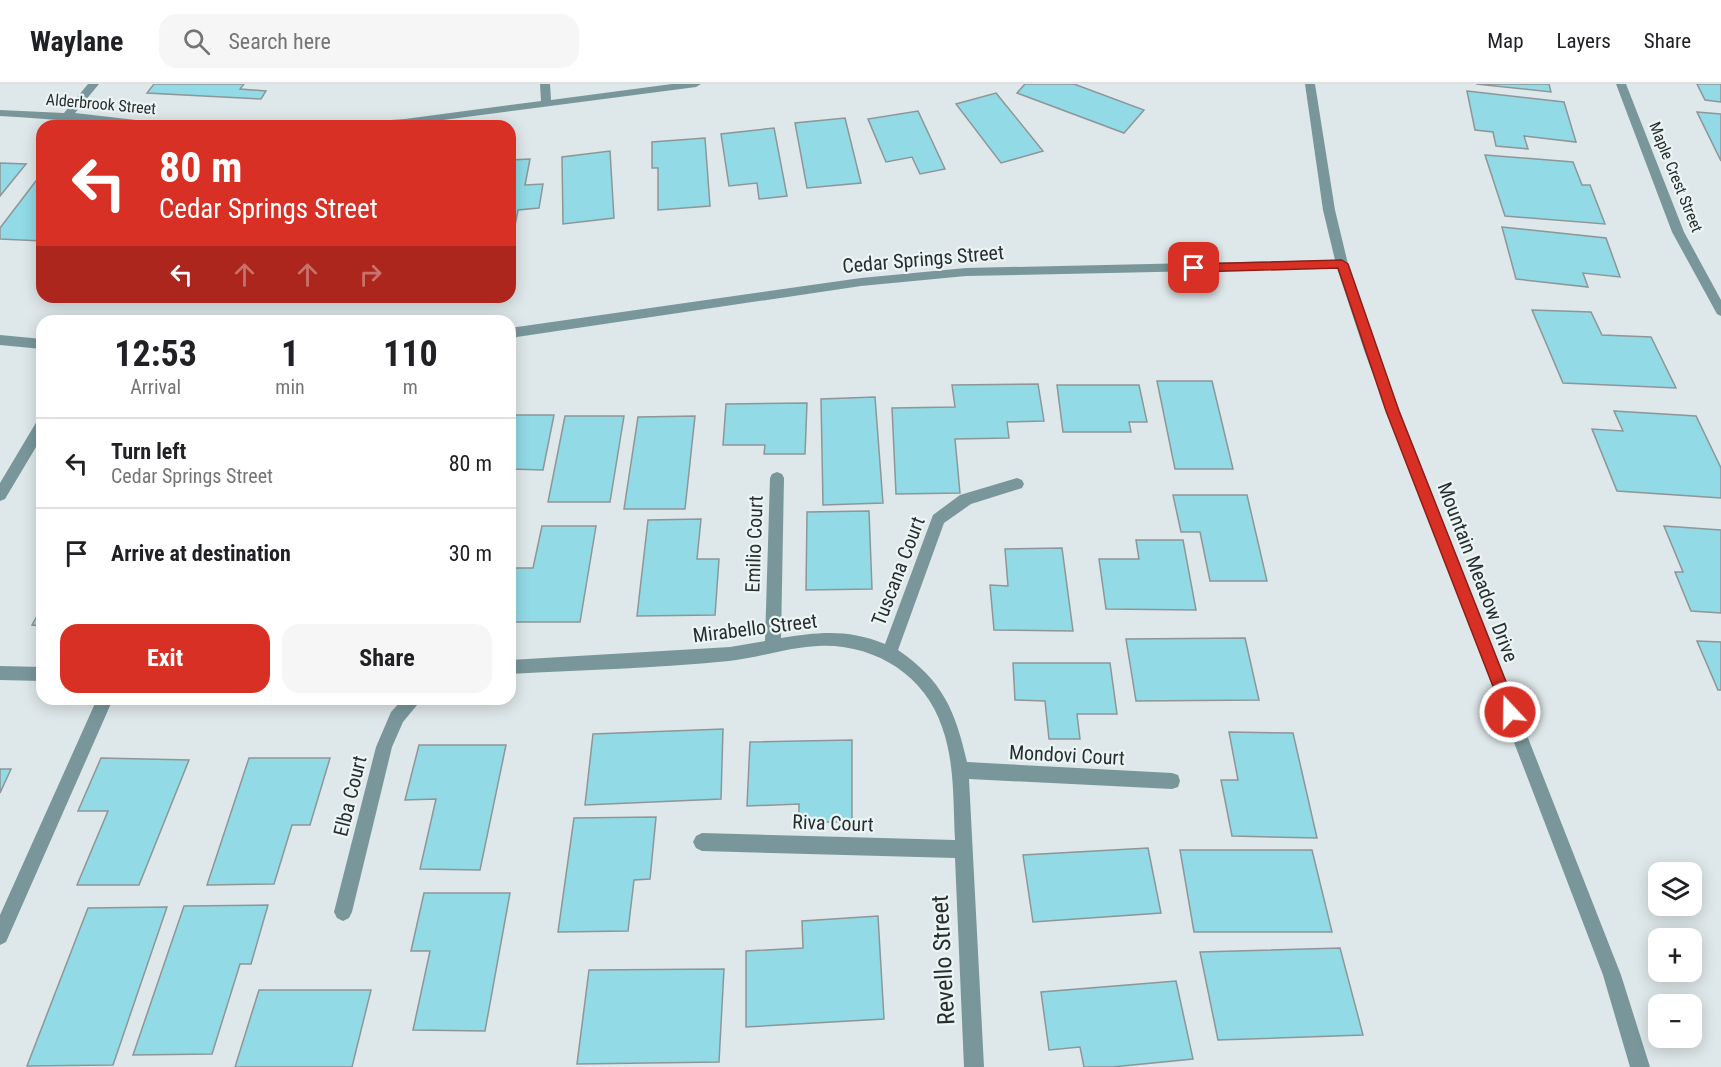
<!DOCTYPE html>
<html lang="en">
<head>
<meta charset="utf-8">
<style>
  :root { --surface:#fff; --page:#f6f6f6; --text:#202124; --muted:#757577; --line:#e0e0e0; --accent:#d93025 }
  body { margin:0; font-family:"Roboto Condensed",sans-serif; background:var(--page); color:var(--text); height:100vh; display:flex; flex-direction:column; font-size:22px; white-space:nowrap }
  * { box-sizing:border-box; margin:0 }
  p { font-size:20px; color:var(--muted) }
  .icon { flex:none; width:33px; height:33px; fill:none; stroke:currentColor; stroke-width:2; stroke-linecap:round; stroke-linejoin:round }
  .map { position:relative; flex:1; overflow:hidden }
  .details { position:absolute; left:36px; top:231px; width:480px; height:390px; display:flex; flex-direction:column; background:var(--surface); border-radius:18px; box-shadow:0 3px 15px #0003 }
  .details>* { flex:none }
  .hud { position:absolute; left:36px; top:36px; width:480px; height:183px; border-radius:18px; box-shadow:0 3px 15px #0003; background:#d93025; color:#fff; overflow:hidden }
  .tools { position:absolute; left:1648px; top:778px; display:grid; gap:12px }
  .tools a { display:grid; place-items:center; width:54px; height:54px; border-radius:12px; background:var(--surface); box-shadow:0 3px 15px #0003; font-size:30px }
  .pin { position:absolute; display:grid; place-items:center; width:51px; height:51px; color:#fff; margin:-26px; border-radius:12px; box-shadow:0 3px 9px #0006 }
  .me { position:absolute; width:66px; margin:-33px; rotate:339deg; stroke-linejoin:round; filter:drop-shadow(0 0 4px #0008) }
  .turn { display:flex; align-items:center; gap:21px; height:126px; padding:0 24px; font-size:27px }
  .turn .icon { width:78px; height:78px; stroke-width:2.5 }
  .turn b { display:block; font-size:42px; line-height:51px }
  .lanes { display:flex; align-items:center; height:57px; padding:0 24px; background:#0003; justify-content:center; gap:30px; direction:ltr }
  .lanes .off { opacity:.35 }
  .eta { display:flex; justify-content:space-evenly; align-items:center; height:102px; text-align:center }
  .eta b { font-size:36px; font-weight:700; line-height:42px }
  .button { display:flex; gap:12px; margin-top:auto; padding:12px 24px }
  .button a { flex:1; height:69px; border-radius:18px; background:var(--accent); color:#fff; font-size:24px; font-weight:700; line-height:69px; text-align:center }
  .button a+a { background:var(--page); color:var(--text) }
  ul { padding:0; list-style:none }
  li { display:flex; align-items:center; gap:18px; height:90px; padding:0 24px; border-top:2px solid var(--line) }
  li div { flex:1 }
  li b { display:block; font-size:22px }
  li em { font-style:normal }
  header { display:flex; align-items:center; gap:36px; box-sizing:border-box; height:84px; padding:0 30px; background:var(--surface); border-bottom:2px solid var(--line) }
  header strong { font-size:28px }
  nav { display:flex; gap:33px; margin-inline-start:auto; font-size:21px }
  .search { width:420px; height:54px; background:var(--page); display:flex; align-items:center; gap:15px; box-sizing:border-box; padding:0 21px; border-radius:18px; color:var(--muted); font-size:22px }
  .map>svg:first-child { display:block }
  .building { fill:#91dae6; stroke:#8e9698; stroke-width:1.5 }
  .lines { fill:none; stroke-linecap:round; stroke-linejoin:round }
  .minor { fill:#79979b; fill-rule:evenodd }
  .route { fill:#d93025; stroke:#8d1f18; stroke-width:1.5 }
  .labels { text-anchor:middle; dominant-baseline:central; stroke-width:4.5; stroke-linejoin:round; paint-order:stroke }
  .far-street-label { font-size:16px; fill:#292d2d; stroke:#ebf5f6 }
  .street-label { font-size:20px; fill:#292d2d; stroke:#ebf5f6 }
  .near-street-label { font-size:24px; fill:#292d2d; stroke:#ebf5f6 }
</style>
</head>
<body>
<header>
<strong>Waylane</strong>
<div class="search"><svg class="icon" aria-label="search" viewBox="0 0 24 24"><circle cx="10" cy="10" r="6"/><path d="M15 15l6 6"/></svg>Search here</div>
<nav><a>Map</a><a>Layers</a><a>Share</a></nav>
</header>
<div class="map">
<svg width="1721" height="983" viewBox="0 0 1721 983">
  <rect width="100%" height="100%" fill="#dee7e9"/>
  <path class="building" d="M 154,0 L 244,0 L 240,5 L 266,7 L 261,15 L 147,9 Z
    M 1025,0 L 1074,0 L 1144,26 L 1124,49 L 1017,9 Z
    M 1476,0 L 1549,0 L 1551,8 Z
    M 1697,0 L 1721,0 L 1721,18 L 1705,16 Z
    M 1467,7 L 1564,18 L 1576,58 L 1524,52 L 1528,65 L 1496,62 L 1493,48 L 1475,46 Z
    M 996,9 L 1043,67 L 1001,79 L 956,20 Z
    M 918,27 L 945,85 L 920,90 L 912,73 L 886,78 L 868,35 Z
    M 1697,28 L 1721,30 L 1721,77 Z
    M 845,34 L 861,99 L 807,104 L 795,39 Z
    M 774,44 L 787,112 L 759,115 L 757,99 L 729,102 L 721,50 Z
    M 705,54 L 710,122 L 658,126 L 658,84 L 652,84 L 652,58 Z
    M 610,67 L 614,134 L 563,140 L 562,73 Z
    M 1485,71 L 1573,78 L 1582,101 L 1590,101 L 1605,140 L 1505,132 Z
    M 530,75 L 525,101 L 543,100 L 539,124 L 518,126 L 514,147 L 510,147 L 510,76 Z
    M 0,79 L 26,80 L 0,112 Z
    M 42,89 L 42,157 L 0,155 L 0,144 Z
    M 1502,143 L 1606,154 L 1620,193 L 1583,189 L 1588,203 L 1516,195 Z
    M 1532,226 L 1591,228 L 1602,251 L 1651,253 L 1676,304 L 1563,299 Z
    M 1157,297 L 1212,297 L 1233,385 L 1175,385 Z
    M 1038,300 L 1044,337 L 1007,338 L 1009,354 L 955,355 L 960,409 L 896,410 L 892,324 L 955,323 L 952,301 Z
    M 1057,301 L 1139,301 L 1147,338 L 1129,338 L 1131,348 L 1063,348 Z
    M 875,313 L 883,419 L 823,421 L 821,315 Z
    M 807,319 L 805,370 L 764,370 L 765,361 L 723,361 L 726,320 Z
    M 1614,327 L 1696,332 L 1721,384 L 1721,414 L 1617,407 L 1592,345 L 1623,347 Z
    M 510,331 L 554,331 L 543,386 L 510,385 Z
    M 565,332 L 624,332 L 610,418 L 548,418 Z
    M 695,332 L 685,425 L 624,425 L 638,333 Z
    M 1173,411 L 1247,411 L 1267,497 L 1210,497 L 1200,448 L 1181,448 Z
    M 869,427 L 872,505 L 806,506 L 807,428 Z
    M 701,435 L 697,475 L 719,475 L 715,531 L 637,532 L 648,436 Z
    M 542,442 L 596,442 L 580,538 L 510,538 L 512,484 L 533,484 Z
    M 1664,442 L 1721,446 L 1721,529 L 1691,527 L 1675,488 L 1683,488 Z
    M 1136,456 L 1183,456 L 1196,526 L 1106,525 L 1099,475 L 1139,475 Z
    M 1062,464 L 1073,547 L 994,546 L 990,501 L 1008,502 L 1005,465 Z
    M 42,523 L 42,542 L 32,541 Z
    M 1245,554 L 1259,616 L 1136,617 L 1126,555 Z
    M 1697,557 L 1721,558 L 1721,606 L 1718,606 Z
    M 1013,579 L 1110,579 L 1117,630 L 1077,630 L 1080,655 L 1049,655 L 1045,617 L 1015,616 Z
    M 723,645 L 721,715 L 585,721 L 593,650 Z
    M 1229,648 L 1293,649 L 1317,754 L 1232,752 L 1221,696 L 1238,696 Z
    M 852,656 L 852,738 L 799,738 L 799,720 L 747,722 L 750,658 Z
    M 419,661 L 506,661 L 480,786 L 420,785 L 436,715 L 405,716 Z
    M 101,674 L 189,676 L 139,801 L 77,801 L 108,727 L 78,727 Z
    M 249,674 L 330,674 L 310,741 L 292,741 L 274,800 L 207,801 Z
    M 0,685 L 11,685 L 0,709 Z
    M 656,733 L 650,795 L 634,796 L 628,847 L 558,848 L 574,734 Z
    M 1148,764 L 1161,829 L 1033,838 L 1023,771 Z
    M 1180,766 L 1312,766 L 1332,848 L 1194,848 Z
    M 424,809 L 510,809 L 485,947 L 413,946 L 430,867 L 411,867 Z
    M 268,821 L 251,880 L 240,880 L 212,970 L 133,971 L 184,822 Z
    M 167,823 L 113,981 L 27,982 L 88,824 Z
    M 878,832 L 884,935 L 746,943 L 746,867 L 803,864 L 802,837 Z
    M 1340,864 L 1363,951 L 1218,956 L 1200,868 Z
    M 724,885 L 719,978 L 577,980 L 589,886 Z
    M 1176,897 L 1193,975 L 1112,983 L 1084,983 L 1080,963 L 1049,966 L 1041,908 Z
    M 259,906 L 371,906 L 352,983 L 235,983 Z"/>
  <g class="lines">
    <path class="minor" d="M 88,0 L 99,0 L 75,29 L 162,39 L 167,42 C 112,42 56,35 0,32 L 0,26 L 64,29 Z
      M 540,0 L 550,0 L 551,16 L 672,0 L 701,0 L 696,3 L 405,41 L 343,42 L 348,39 L 405,35 L 541,17 Z
      M 1305,0 L 1315,0 L 1335,126 L 1348,180 L 1377,269 L 1621,891 L 1650,983 L 1630,983 L 1603,891 L 1365,269 L 1337,184 L 966,192 L 861,202 L 510,254 L 510,244 L 861,194 L 966,184 L 1335,176 L 1323,126 Z
      M 1616,0 L 1626,0 L 1684,148 L 1721,216 L 1721,232 L 1717,230 L 1672,148 Z
      M 0,251 L 42,255 L 42,265 L 0,261 Z
      M 42,336 L 42,353 L 5,415 L 0,417 L 0,399 L 37,337 Z
      M 777,388 L 782,390 L 784,394 L 781,554 C 819,548 848,545 885,560 L 933,431 L 960,411 L 1017,394 L 1022,396 L 1024,400 L 1022,404 L 971,420 L 944,439 L 898,566 C 943,597 955,626 967,678 L 1172,689 L 1178,691 L 1180,697 L 1178,703 L 1172,705 L 969,695 L 984,983 L 964,983 L 955,774 L 702,767 L 696,764 L 693,758 L 696,752 L 702,749 L 955,756 C 953,719 955,679 942,643 C 925,590 872,559 818,562 C 789,563 758,574 729,577 C 656,584 583,586 510,590 L 510,576 L 730,563 L 765,557 L 770,394 L 772,390 Z
      M 0,582 L 42,583 L 42,597 L 0,596 Z
      M 97,615 L 113,615 L 6,858 L 0,861 L 0,831 Z
      M 403,615 L 422,615 L 403,638 L 392,663 L 352,828 L 349,834 L 343,837 L 337,834 L 334,828 L 376,663 L 391,628 Z"/>
  </g>
  <path class="route" d="M 1342,176 L 1348,180 L 1399,327 L 1518,628 L 1515,633 L 1510,635 L 1505,633 L 1503,628 L 1386,327 L 1338,184 L 1194,188 L 1188,184 L 1194,180 Z"/>
  <g class="labels">
    <g class="far-street-label">
      <text transform="translate(101 20) rotate(5)">Alderbrook Street</text>
      <text transform="translate(1676 93) rotate(68)">Maple Crest Street</text>
    </g>
    <g class="street-label">
      <text transform="translate(923 175) rotate(-5)">Cedar Springs Street</text>
      <text transform="translate(754 460) rotate(-88)">Emilio Court</text>
      <text transform="translate(898 487) rotate(-69)">Tuscana Court</text>
      <text transform="translate(1478 488) rotate(69)">Mountain Meadow Drive</text>
      <text transform="translate(755 544) rotate(-7)">Mirabello Street</text>
      <text transform="translate(1067 671) rotate(3)">Mondovi Court</text>
      <text transform="translate(350 712) rotate(-76)">Elba Court</text>
      <text transform="translate(833 739) rotate(2)">Riva Court</text>
    </g>
    <g class="near-street-label">
      <text transform="translate(943 876) rotate(-93)">Revello Street</text>
    </g>
  </g>
</svg>
<div class="tools">
<a><svg class="icon" aria-label="layers" viewBox="0 0 24 24"><path d="M12 4l9 5-9 5-9-5zM3 14l9 5 9-5"/></svg></a>
<a>+</a>
<a>−</a>
</div>
<div class="pin" style="left:1194px;top:184px;background:#d93025"><svg class="icon" aria-label="arrive" viewBox="0 0 24 24"><path d="M6 21V4h12l-3 4 3 4H6"/></svg></div>
<svg class="me" style="left:1510px;top:628px" viewBox="-20 -20 40 40"><circle r="17" fill="#d93025" stroke="#fff" stroke-width="3"/><path d="M0-11L8 9 0 5-8 9z" fill="#fff"/></svg>
<div class="hud">
<div class="turn"><svg class="icon" aria-label="left" viewBox="0 0 24 24"><path d="M17 20v-9H6M10 6l-5 5 5 5"/></svg><div><b>80 m</b>Cedar Springs Street</div></div>
<div class="lanes"><svg class="icon" aria-label="left" viewBox="0 0 24 24"><path d="M17 20v-9H6M10 6l-5 5 5 5"/></svg><svg class="icon off" aria-label="ahead" viewBox="0 0 24 24"><path d="M12 20V5M6 11l6-6 6 6"/></svg><svg class="icon off" aria-label="ahead" viewBox="0 0 24 24"><path d="M12 20V5M6 11l6-6 6 6"/></svg><svg class="icon off" aria-label="right" viewBox="0 0 24 24"><path d="M7 20v-9h11M14 6l5 5-5 5"/></svg></div>
</div>
<section class="details">
<div class="eta">
<div><b>12:53</b><p>Arrival</p></div>
<div><b>1</b><p>min</p></div>
<div><b>110</b><p>m</p></div>
</div>
<ul>
<li><svg class="icon" aria-label="left" viewBox="0 0 24 24"><path d="M17 20v-9H6M10 6l-5 5 5 5"/></svg><div><b>Turn left</b><p>Cedar Springs Street</p></div><em>80 m</em></li>
<li><svg class="icon" aria-label="arrive" viewBox="0 0 24 24"><path d="M6 21V4h12l-3 4 3 4H6"/></svg><div><b>Arrive at destination</b></div><em>30 m</em></li>
</ul>
<div class="button"><a>Exit</a><a>Share</a></div>
</section>
</div>
</body>
</html>
